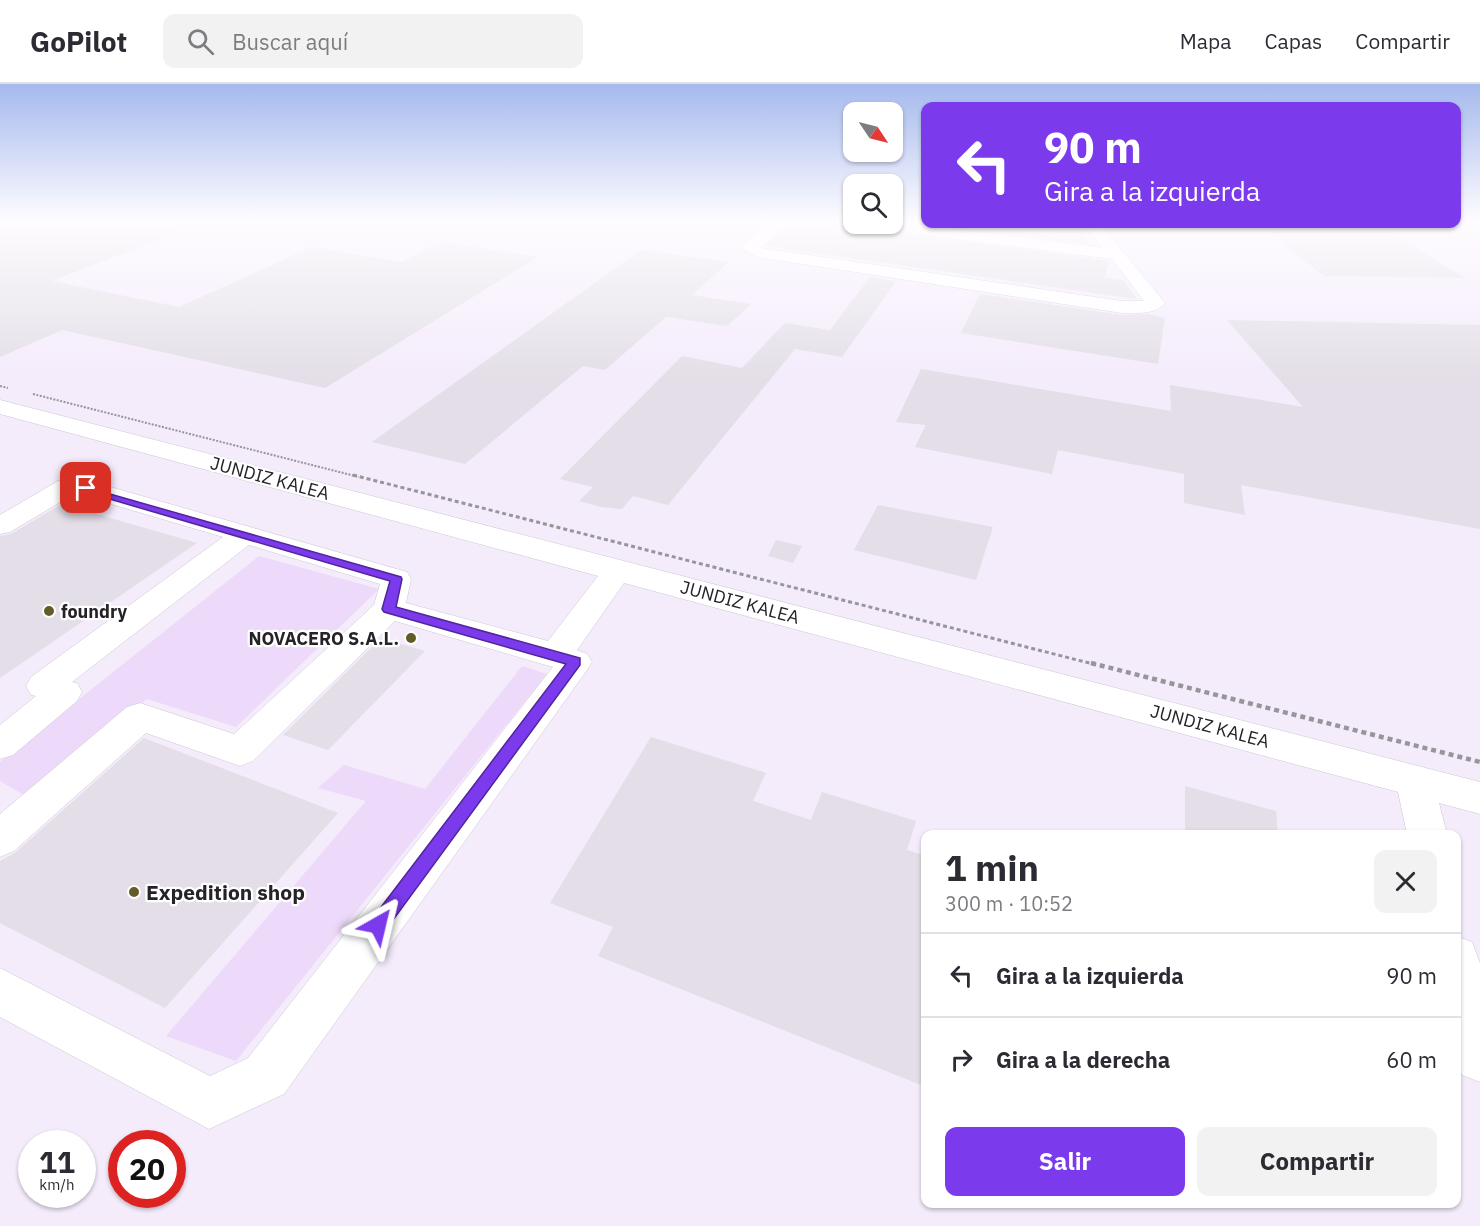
<!DOCTYPE html>
<html lang="es">
<head>
<meta charset="utf-8">
<style>
  :root { --surface:#fff; --page:#f2f2f3; --text:#2b2b33; --muted:#7c7c81; --line:#e1e1e2; --accent:#7c3aed }
  body { margin:0; font-family:"IBM Plex Sans",sans-serif; background:var(--page); color:var(--text); height:100vh; display:flex; flex-direction:column; font-size:22px; white-space:nowrap }
  * { box-sizing:border-box; margin:0 }
  p { font-size:20px; color:var(--muted) }
  .icon { flex:none; width:33px; height:33px; fill:none; stroke:currentColor; stroke-width:2; stroke-linecap:round; stroke-linejoin:round }
  .map { position:relative; flex:1; overflow:hidden }
  .drawer { position:absolute; left:921px; top:746px; width:540px; height:378px; display:flex; flex-direction:column; background:var(--surface); border-radius:12px; box-shadow:0 2px 4px #0004 }
  .drawer>* { flex:none }
  .top-card { position:absolute; left:921px; top:18px; width:540px; height:126px; border-radius:12px; box-shadow:0 2px 4px #0004; background:#7c3aed; color:#fff; overflow:hidden }
  .needle { width:39px; rotate:125deg }
  .controls { position:absolute; left:843px; top:18px; display:grid; gap:12px }
  .controls a { display:grid; place-items:center; width:60px; height:60px; border-radius:12px; background:var(--surface); box-shadow:0 2px 4px #0004; font-size:30px }
  .speed { position:absolute; left:18px; top:1046px; display:flex; gap:12px; font-size:30px; font-weight:700; text-align:center }
  .speed>* { display:grid; place-content:center; width:78px; height:78px; border-radius:50%; background:var(--surface); box-shadow:0 2px 4px #0004; line-height:1 }
  .speed small { font-size:15px; font-weight:400 }
  .speed .limit { border:9px solid #d22; background:#fff; color:#111 }
  .pin { position:absolute; display:grid; place-items:center; width:51px; height:51px; color:#fff; margin:-26px; border-radius:12px; box-shadow:0 3px 9px #0006 }
  .me { position:absolute; width:66px; margin:-33px; rotate:37deg; stroke-linejoin:round; filter:drop-shadow(0 0 4px #0008) }
  .turn { display:flex; align-items:center; gap:21px; height:126px; padding:0 24px; font-size:27px }
  .turn .icon { width:78px; height:78px; stroke-width:2.5 }
  .turn b { display:block; font-size:42px; line-height:51px }
  .round { display:grid; place-items:center; flex:none; width:63px; height:63px; border-radius:12px; background:var(--page) }
  .headline { display:flex; align-items:center; justify-content:space-between; height:102px; padding:0 24px }
  h1 { font-size:36px; font-weight:700; line-height:45px }
  .button { display:flex; gap:12px; margin-top:auto; padding:12px 24px }
  .button a { flex:1; height:69px; border-radius:12px; background:var(--accent); color:#fff; font-size:24px; font-weight:700; line-height:69px; text-align:center }
  .button a+a { background:var(--page); color:var(--text) }
  ul { padding:0; list-style:none }
  li { display:flex; align-items:center; gap:18px; height:84px; padding:0 24px; border-top:2px solid var(--line) }
  li div { flex:1 }
  li b { display:block; font-size:22px }
  li em { font-style:normal }
  header { display:flex; align-items:center; gap:36px; box-sizing:border-box; height:84px; padding:0 30px; background:var(--surface); border-bottom:2px solid var(--line) }
  header strong { font-size:28px }
  nav { display:flex; gap:33px; margin-inline-start:auto; font-size:21px }
  .search { width:420px; height:54px; background:var(--page); display:flex; align-items:center; gap:15px; box-sizing:border-box; padding:0 21px; border-radius:12px; color:var(--muted); font-size:22px }
  .map>svg:first-child { display:block }
  .built { fill:#f4ebfb; fill-rule:evenodd }
  .green { fill:#edd9f9 }
  .building { fill:#e3dee7 }
  .lines { fill:none; stroke-linecap:round; stroke-linejoin:round }
  .minor-casing { stroke:#cec8d1; stroke-width:1 }
  .path-far2 { stroke:#98959a; stroke-width:2; stroke-dasharray:2 1.5; stroke-linecap:butt }
  .path-far1 { stroke:#98959a; stroke-width:3; stroke-dasharray:4 3; stroke-linecap:butt }
  .path { stroke:#98959a; stroke-width:4.5; stroke-dasharray:5 4; stroke-linecap:butt }
  .minor { fill:#fff; fill-rule:evenodd }
  .route { fill:#7c3aed; stroke:#51269a; stroke-width:1.5 }
  .poi-dot { fill:#635c29; stroke:#fff; stroke-width:2 }
  .labels { text-anchor:middle; dominant-baseline:central; stroke-width:4.5; stroke-linejoin:round; paint-order:stroke }
  .street-label { font-size:18px; fill:#252327; stroke:#fff }
  .poi-label { font-size:18px; font-weight:bold; fill:#252327; stroke:#fff; text-anchor:start }
  .near-poi-label { font-size:21px; font-weight:bold; fill:#252327; stroke:#fff; text-anchor:start }
</style>
</head>
<body>
<header>
<strong>GoPilot</strong>
<div class="search"><svg class="icon" aria-label="search" viewBox="0 0 24 24"><circle cx="10" cy="10" r="6"/><path d="M15 15l6 6"/></svg>Buscar aquí</div>
<nav><a>Mapa</a><a>Capas</a><a>Compartir</a></nav>
</header>
<div class="map">
<svg width="1480" height="1142" viewBox="0 0 1480 1142">
  <rect width="100%" height="100%" fill="#fcf9fe"/>
  <path class="built" d="M 0,137 L 853,137 L 854,140 L 925,137 L 926,140 L 1456,140 L 1457,137 L 1480,137 L 1480,1142 L 0,1142 ZM 926,750 L 1456,750 L 1456,1119 L 926,1119 ZM 32,1059 L 82,1059 L 82,1110 L 32,1110 ZM 122,1059 L 172,1059 L 172,1110 L 122,1110 Z"/>
  <path class="green" d="M 259,472 L 379,505 L 236,643 L 147,615 L 29,714 L 0,697 L 0,678 Z
    M 522,582 L 547,590 L 236,977 L 166,952 L 366,717 L 318,704 L 344,681 L 425,705 Z"/>
  <path class="building" d="M 38,137 L 207,137 L 52,197 L 179,223 L 312,163 L 402,178 L 441,158 L 538,173 L 325,304 L 62,246 L 0,273 L 0,145 L 17,139 L 38,143 Z
    M 792,137 L 835,138 L 869,142 L 878,147 L 1110,177 L 1104,194 L 1123,196 L 1137,215 L 766,162 Z
    M 929,140 L 1067,140 L 1079,142 L 1089,160 Z
    M 1259,140 L 1378,140 L 1465,194 L 1324,192 Z
    M 641,166 L 729,178 L 692,211 L 751,220 L 727,242 L 666,233 L 605,286 L 583,282 L 465,380 L 372,358 Z
    M 870,193 L 896,197 L 842,273 L 795,265 L 668,421 L 633,412 L 622,425 L 601,423 L 579,417 L 593,403 L 560,395 L 682,272 L 742,284 L 785,239 L 830,246 Z
    M 980,210 L 1122,231 L 1149,230 L 1165,234 L 1158,280 L 961,249 Z
    M 1227,236 L 1480,241 L 1480,445 L 1241,401 L 1245,431 L 1184,419 L 1184,390 L 1058,366 L 1052,390 L 915,363 L 926,341 L 896,338 L 921,285 L 1171,327 L 1170,301 L 1303,323 Z
    M 62,420 L 197,459 L 0,594 L 0,452 L 11,450 Z
    M 878,421 L 993,443 L 976,496 L 854,466 Z
    M 776,456 L 802,462 L 793,479 L 768,472 Z
    M 381,554 L 425,567 L 328,666 L 283,651 Z
    M 651,653 L 766,689 L 753,717 L 811,736 L 822,708 L 916,737 L 907,766 L 926,772 L 926,1003 L 598,872 L 613,843 L 550,819 Z
    M 144,654 L 338,729 L 165,924 L 0,839 L 0,777 L 15,769 Z
    M 1185,702 L 1276,727 L 1278,750 L 1185,750 Z"/>
  <g class="lines">
    <defs>
      <path id="minor" d="M 771,137 L 788,137 L 761,164 L 1122,217 L 1144,217 L 1112,175 L 878,145 L 870,140 L 892,140 L 892,137 L 1103,164 L 1084,140 L 1100,140 L 1165,219 C 1156,231 1135,229 1122,229 L 757,173 L 742,164 L 744,161 Z
        M 1470,137 L 1480,137 L 1480,143 Z
        M 0,316 L 1480,698 L 1480,730 L 1439,719 L 1447,750 L 1407,750 L 1398,708 L 624,499 L 577,566 L 587,570 L 592,578 L 587,586 L 284,1010 L 209,1045 L 0,933 L 0,884 L 210,992 L 248,974 L 553,583 L 395,537 L 253,677 L 240,682 L 146,649 L 14,767 L 0,773 L 0,730 L 127,623 L 140,619 L 234,650 L 374,521 L 380,500 L 249,461 L 72,598 L 77,599 L 82,608 L 77,617 L 13,671 L 0,675 L 0,641 L 36,612 L 31,611 L 26,602 L 31,593 L 223,453 L 84,412 L 72,411 L 10,448 L 0,450 L 0,431 L 58,397 L 86,396 L 407,488 L 411,495 L 406,519 L 548,557 L 598,492 L 0,330 Z
        M 1456,852 L 1472,858 L 1480,879 L 1480,998 L 1462,991 L 1456,976 Z"/>
    </defs>
    <use href="#minor" class="minor-casing"/>
    <path class="path-far2" d="M 0,302 L 8,304
      M 33,310 L 359,393"/>
    <path class="path-far1" d="M 353,391 L 1097,581"/>
    <path class="path" d="M 1091,579 L 1480,678"/>
    <use href="#minor" class="minor"/>
  </g>
  <linearGradient id="sky" x2="0" y2="1"><stop stop-color="#a5b9ed"/><stop offset="0.46" stop-color="#fefcff"/><stop offset="1" stop-color="#fefcff" stop-opacity="0"/></linearGradient>
  <rect width="1480" height="297" fill="url(#sky)"/>
  <path class="route" d="M 82,402 L 401,493 L 402,495 L 396,523 L 580,574 L 580,581 L 385,847 L 378,850 L 372,847 L 369,841 L 372,835 L 566,580 L 384,528 L 382,525 L 390,497 L 82,407 Z"/>
  <g class="poi-dot">
    <circle cx="49" cy="527" r="6"/>
    <circle cx="411" cy="554" r="6"/>
    <circle cx="134" cy="808" r="6"/>
  </g>
  <g class="labels">
    <g class="street-label">
      <text transform="translate(270 394) rotate(15)">JUNDIZ KALEA</text>
      <text transform="translate(740 518) rotate(15)">JUNDIZ KALEA</text>
      <text transform="translate(1210 642) rotate(15)">JUNDIZ KALEA</text>
    </g>
    <g class="poi-label">
      <text x="61" y="527">foundry</text>
      <text x="399" y="554" text-anchor="end">NOVACERO S.A.L.</text>
    </g>
    <g class="near-poi-label">
      <text x="146" y="808">Expedition shop</text>
    </g>
  </g>
</svg>
<div class="controls">
<a><svg class="needle" viewBox="-14 -14 28 28"><path d="M0-13l5 13h-10z" fill="#e53935"/><path d="M0 13l5-13h-10z" fill="#7c7c81"/></svg></a>
<a><svg class="icon" aria-label="search" viewBox="0 0 24 24"><circle cx="10" cy="10" r="6"/><path d="M15 15l6 6"/></svg></a>
</div>
<div class="speed"><div>11<small>km/h</small></div><div class="limit">20</div></div>
<div class="pin" style="left:86px;top:404px;background:#d93025"><svg class="icon" aria-label="arrive" viewBox="0 0 24 24"><path d="M6 21V4h12l-3 4 3 4H6"/></svg></div>
<svg class="me" style="left:378px;top:841px" viewBox="-20 -20 40 40"><path d="M0-17L14 15 0 8-14 15z" fill="#7c3aed" stroke="#fff" stroke-width="4"/></svg>
<div class="top-card">
<div class="turn"><svg class="icon" aria-label="left" viewBox="0 0 24 24"><path d="M17 20v-9H6M10 6l-5 5 5 5"/></svg><div><b>90 m</b>Gira a la izquierda</div></div>
</div>
<section class="drawer">
<div class="headline"><div><h1>1 min</h1><p>300 m · 10:52</p></div><a class="round"><svg class="icon" aria-label="close" viewBox="0 0 24 24"><path d="M6 6l12 12M18 6L6 18"/></svg></a></div>
<ul>
<li><svg class="icon" aria-label="left" viewBox="0 0 24 24"><path d="M17 20v-9H6M10 6l-5 5 5 5"/></svg><div><b>Gira a la izquierda</b></div><em>90 m</em></li>
<li><svg class="icon" aria-label="right" viewBox="0 0 24 24"><path d="M7 20v-9h11M14 6l5 5-5 5"/></svg><div><b>Gira a la derecha</b></div><em>60 m</em></li>
</ul>
<div class="button"><a>Salir</a><a>Compartir</a></div>
</section>
</div>
</body>
</html>
